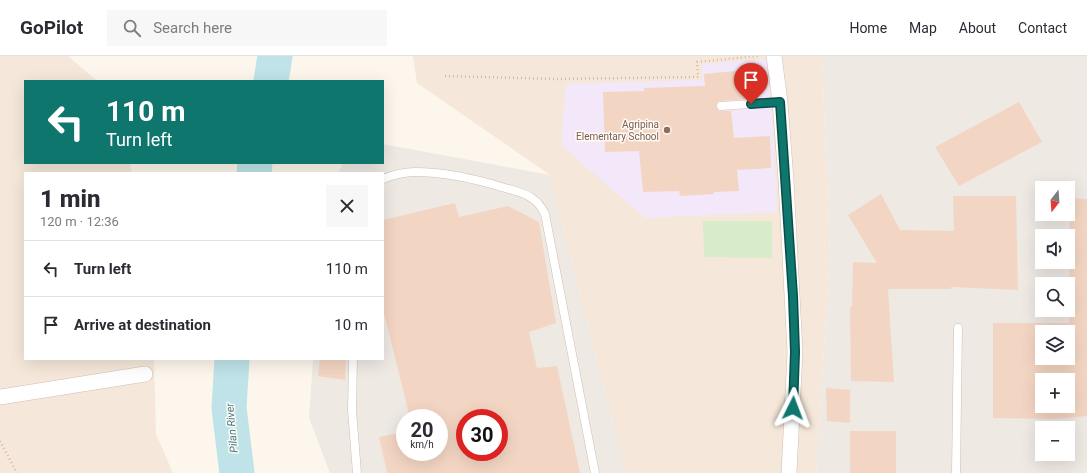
<!DOCTYPE html>
<html lang="en">
<head>
<meta charset="utf-8">
<style>
  :root { --surface:#fff; --page:#f7f7f7; --text:#2b2b33; --muted:#7c7c81; --line:#e1e1e2 }
  body { margin:0; font-family:Roboto,sans-serif; background:var(--page); color:var(--text); height:100vh; display:flex; flex-direction:column; font-size:15px; white-space:nowrap }
  * { box-sizing:border-box; margin:0 }
  p { font-size:13px; color:var(--muted) }
  .icon { flex:none; width:22px; height:22px; fill:none; stroke:currentColor; stroke-width:2; stroke-linecap:round; stroke-linejoin:round }
  .map { position:relative; flex:1; overflow:hidden }
  .details { position:absolute; left:24px; top:116px; width:360px; height:188px; display:flex; flex-direction:column; background:var(--surface); border-radius:0px; box-shadow:0 4px 16px #0002 }
  .details>* { flex:none }
  .banner { position:absolute; left:24px; top:24px; width:360px; height:84px; border-radius:0px; box-shadow:0 4px 16px #0002; background:#0f766e; color:#fff; overflow:hidden }
  .needle { width:26px; rotate:197deg }
  .fabs { position:absolute; left:1035px; top:125px; display:grid; gap:8px }
  .fabs a { display:grid; place-items:center; width:40px; height:40px; border-radius:0px; background:var(--surface); box-shadow:0 4px 16px #0002; font-size:20px }
  .speed { position:absolute; left:396px; top:353px; display:flex; gap:8px; font-size:20px; font-weight:700; text-align:center }
  .speed>* { display:grid; place-content:center; width:52px; height:52px; border-radius:50%; background:var(--surface); box-shadow:0 4px 16px #0002; line-height:1 }
  .speed small { font-size:10px; font-weight:400 }
  .speed .limit { border:6px solid #d22; background:#fff; color:#111 }
  .pin { position:absolute; display:grid; place-items:center; width:34px; height:34px; color:#fff; margin:-41px -17px; border-radius:50% 50% 50% 0; rotate:-45deg; box-shadow:0 0 4px #0007 }
  .pin .icon { rotate:45deg }
  .me { position:absolute; width:44px; margin:-22px; rotate:3deg; stroke-linejoin:round; filter:drop-shadow(0 0 3px #0008) }
  .turn { display:flex; align-items:center; gap:14px; height:84px; padding:0 16px; font-size:18px }
  .turn .icon { width:52px; height:52px; stroke-width:2.5 }
  .turn b { display:block; font-size:28px; line-height:34px }
  .round { display:grid; place-items:center; flex:none; width:42px; height:42px; border-radius:0px; background:var(--page) }
  .overview { display:flex; align-items:center; justify-content:space-between; height:68px; padding:0 16px }
  h1 { font-size:24px; font-weight:800; line-height:30px }
  ul { padding:0; list-style:none }
  li { display:flex; align-items:center; gap:12px; height:56px; padding:0 16px; border-top:1px solid var(--line) }
  li div { flex:1 }
  li b { display:block; font-size:15px }
  li em { font-style:normal }
  header { display:flex; align-items:center; gap:24px; box-sizing:border-box; height:56px; padding:0 20px; background:var(--surface); border-bottom:1px solid var(--line) }
  header strong { font-size:19px }
  nav { display:flex; gap:22px; margin-inline-start:auto; font-size:14px }
  .search { width:280px; height:36px; background:var(--page); display:flex; align-items:center; gap:10px; box-sizing:border-box; padding:0 14px; border-radius:0px; color:var(--muted); font-size:15px }
  .map>svg:first-child { display:block }
  .residential { fill:#f5e8da }
  .industrial { fill:#efe9e4; fill-rule:evenodd }
  .education { fill:#f3e8fa }
  .green { fill:#d8ecc9 }
  .lines { fill:none; stroke-linecap:round; stroke-linejoin:round }
  .river { stroke:#bfe3e8; stroke-width:35 }
  .building { fill:#f3d5c3; fill-rule:evenodd }
  .service-casing { stroke:#d1beb0; stroke-width:9 }
  .minor-casing { stroke:#d1beb0; stroke-width:16 }
  .path { stroke:#d9b8a5; stroke-width:2.5; stroke-dasharray:1 3; stroke-linecap:butt }
  .service { stroke:#fff; stroke-width:8 }
  .minor { stroke:#fff; stroke-width:15 }
  .route-casing { stroke:#0a4d48; stroke-width:10 }
  .route { stroke:#0f766e; stroke-width:7 }
  .education-dot { fill:#8d6e63; stroke:#fffaf3; stroke-width:1.5 }
  .labels { text-anchor:middle; dominant-baseline:central; stroke-width:3; stroke-linejoin:round; paint-order:stroke }
  .education-label { font-size:10px; fill:#785e54; stroke:#fffaf3; text-anchor:end }
  .water-label { font-size:11px; font-style:italic; fill:#437c86; stroke:#fffaf3 }
</style>
</head>
<body>
<header>
<strong>GoPilot</strong>
<div class="search"><svg class="icon" aria-label="search" viewBox="0 0 24 24"><circle cx="10" cy="10" r="6"/><path d="M15 15l6 6"/></svg>Search here</div>
<nav><a>Home</a><a>Map</a><a>About</a><a>Contact</a></nav>
</header>
<div class="map">
<svg width="1087" height="417" viewBox="0 0 1087 417">
  <rect width="100%" height="100%" fill="#fdf6ec"/>
  <path class="residential" d="M 0,0 L 68,0 L 97,25 L 25,25 L 25,107 L 130,107 L 132,117 L 25,117 L 25,303 L 154,303 L 156,378 L 173,417 L 0,417 Z
    M 413,0 L 822,0 L 830,198 L 816,417 L 626,417 L 550,119 L 417,27 Z"/>
  <path class="industrial" d="M 822,0 L 1087,0 L 1087,417 L 816,417 L 830,198 ZM 1042,132 L 1068,132 L 1068,158 L 1042,158 ZM 1042,180 L 1068,180 L 1068,206 L 1042,206 ZM 1042,228 L 1068,228 L 1068,254 L 1042,254 ZM 1042,276 L 1068,276 L 1068,302 L 1042,302 ZM 1042,324 L 1068,324 L 1068,350 L 1042,350 ZM 1042,372 L 1068,372 L 1068,398 L 1042,398 Z
    M 383,88 L 550,119 L 626,417 L 330,417 L 309,362 L 313,303 L 383,303 L 383,117 L 338,117 L 343,107 L 383,107 ZM 405,362 L 439,362 L 439,396 L 405,396 ZM 465,362 L 499,362 L 499,396 L 465,396 Z"/>
  <path class="education" d="M 767,3 L 772,59 L 777,156 L 645,162 L 561,89 L 566,28 L 702,24 L 702,8 Z"/>
  <path class="green" d="M 703,165 L 772,165 L 772,202 L 704,201 Z"/>
  <g class="lines">
    <path class="river" d="M 271,25 L 275,0
      M 254,117 L 255,107
      M 232,303 L 229,352 L 237,417"/>
  </g>
  <path class="building" d="M 757,13 L 758,42 L 721,45 L 718,46 L 716,50 L 719,55 L 731,55 L 734,82 L 770,80 L 771,112 L 737,114 L 739,135 L 714,136 L 714,138 L 680,140 L 679,135 L 643,136 L 639,95 L 605,96 L 603,36 L 644,35 L 644,32 L 705,30 L 704,18 Z
    M 1019,46 L 1042,86 L 959,130 L 935,91 Z
    M 881,138 L 900,174 L 954,175 L 953,140 L 1016,140 L 1018,234 L 951,231 L 951,233 L 888,233 L 894,326 L 851,325 L 850,251 L 852,251 L 853,206 L 877,207 L 848,159 Z
    M 1070,142 L 1087,143 L 1087,360 L 1058,363 L 993,362 L 993,267 L 1069,267 ZM 1042,276 L 1068,276 L 1068,302 L 1042,302 ZM 1042,324 L 1068,324 L 1068,350 L 1042,350 Z
    M 455,147 L 459,161 L 508,150 L 539,166 L 556,267 L 529,276 L 537,312 L 557,310 L 580,417 L 387,417 L 379,381 L 405,376 L 405,396 L 439,396 L 439,362 L 410,362 L 383,253 L 383,164 ZM 465,362 L 499,362 L 499,396 L 465,396 Z
    M 320,303 L 346,303 L 345,324 L 318,320 Z
    M 826,332 L 850,334 L 850,367 L 827,365 Z
    M 850,375 L 896,375 L 896,417 L 850,417 Z"/>
  <g class="lines">
    <defs>
      <path id="service" d="M 721,50 L 780,46
        M 383,123 C 393,119 404,116 415,116 C 446,116 476,123 505,132 C 515,135 526,137 533,143 C 539,147 542,152 545,158 L 595,417
        M 353,303 L 352,354 L 357,417
        M 956,417 L 958,272"/>
      <path id="minor" d="M 774,0 L 780,46 L 786,124 L 795,296 L 789,417
        M 0,341 L 145,318"/>
    </defs>
    <use href="#service" class="service-casing"/>
    <use href="#minor" class="minor-casing"/>
    <path class="path" d="M 445,20 L 556,23 L 698,21 L 697,6 L 758,0
      M 0,385 L 17,417"/>
    <use href="#service" class="service"/>
    <use href="#minor" class="minor"/>
  </g>
  <g class="lines">
    <defs>
      <path id="route" d="M 751,48 L 780,46 L 793,240 L 795,296 L 793,352"/>
    </defs>
    <use href="#route" class="route-casing"/>
    <use href="#route" class="route"/>
  </g>
  <circle class="education-dot" cx="667" cy="74" r="4"/>
  <g class="labels">
    <g class="education-label">
      <text x="659" y="68">Agripina<tspan x="659" dy="12">Elementary School</tspan></text>
    </g>
    <g class="water-label">
      <text transform="translate(232 372) rotate(-95)">Pilan River</text>
    </g>
  </g>
</svg>
<div class="fabs">
<a><svg class="needle" viewBox="-14 -14 28 28"><path d="M0-13l5 13h-10z" fill="#e53935"/><path d="M0 13l5-13h-10z" fill="#7c7c81"/></svg></a>
<a><svg class="icon" aria-label="sound" viewBox="0 0 24 24"><path d="M4 9h4l5-4v14l-5-4H4zM17 9q2 3 0 6"/></svg></a>
<a><svg class="icon" aria-label="search" viewBox="0 0 24 24"><circle cx="10" cy="10" r="6"/><path d="M15 15l6 6"/></svg></a>
<a><svg class="icon" aria-label="layers" viewBox="0 0 24 24"><path d="M12 4l9 5-9 5-9-5zM3 14l9 5 9-5"/></svg></a>
<a>+</a>
<a>−</a>
</div>
<div class="speed"><div>20<small>km/h</small></div><div class="limit">30</div></div>
<div class="pin" style="left:751px;top:48px;background:#d93025"><svg class="icon" aria-label="arrive" viewBox="0 0 24 24"><path d="M6 21V4h12l-3 4 3 4H6"/></svg></div>
<svg class="me" style="left:793px;top:352px" viewBox="-20 -20 40 40"><path d="M0-17L14 15 0 8-14 15z" fill="#0f766e" stroke="#fff" stroke-width="4"/></svg>
<div class="banner">
<div class="turn"><svg class="icon" aria-label="left" viewBox="0 0 24 24"><path d="M17 20v-9H6M10 6l-5 5 5 5"/></svg><div><b>110 m</b>Turn left</div></div>
</div>
<section class="details">
<div class="overview"><div><h1>1 min</h1><p>120 m · 12:36</p></div><a class="round"><svg class="icon" aria-label="close" viewBox="0 0 24 24"><path d="M6 6l12 12M18 6L6 18"/></svg></a></div>
<ul>
<li><svg class="icon" aria-label="left" viewBox="0 0 24 24"><path d="M17 20v-9H6M10 6l-5 5 5 5"/></svg><div><b>Turn left</b></div><em>110 m</em></li>
<li><svg class="icon" aria-label="arrive" viewBox="0 0 24 24"><path d="M6 21V4h12l-3 4 3 4H6"/></svg><div><b>Arrive at destination</b></div><em>10 m</em></li>
</ul>
</section>
</div>
</body>
</html>
